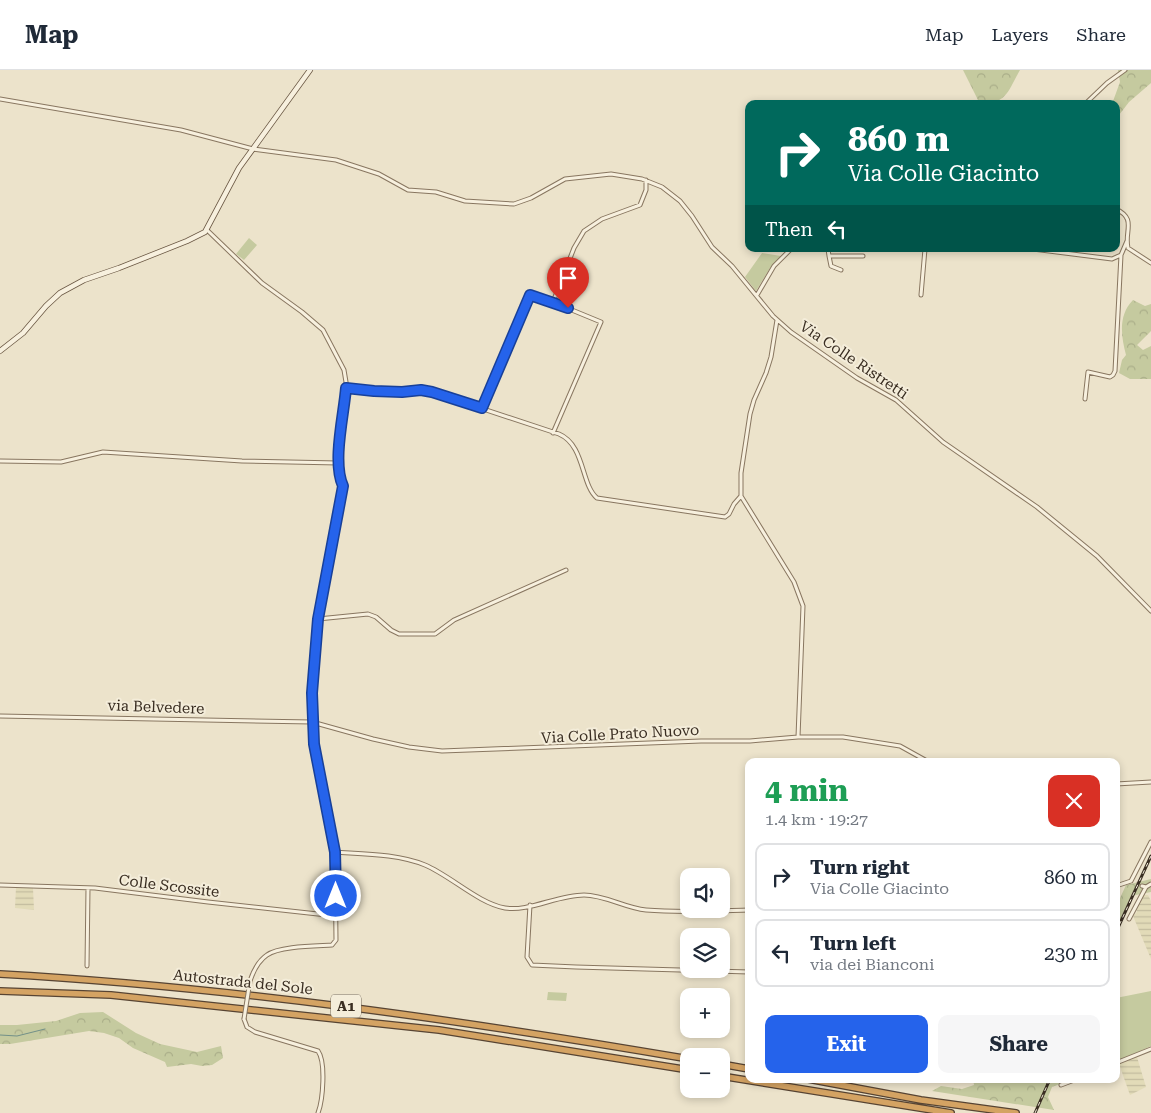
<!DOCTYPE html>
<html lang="en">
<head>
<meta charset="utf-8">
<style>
  :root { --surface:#fff; --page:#f6f6f7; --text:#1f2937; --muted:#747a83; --line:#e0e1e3; --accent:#2563eb }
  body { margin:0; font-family:"Roboto Serif",serif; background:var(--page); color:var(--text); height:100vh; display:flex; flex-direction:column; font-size:19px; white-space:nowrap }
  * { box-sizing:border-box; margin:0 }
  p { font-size:16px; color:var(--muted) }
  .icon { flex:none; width:28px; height:28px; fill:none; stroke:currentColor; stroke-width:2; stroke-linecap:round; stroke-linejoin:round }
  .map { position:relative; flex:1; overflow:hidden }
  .drawer { position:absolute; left:745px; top:688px; width:375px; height:325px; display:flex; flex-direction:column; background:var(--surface); border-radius:10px; box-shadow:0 2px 8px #0003 }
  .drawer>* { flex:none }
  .banner { position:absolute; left:745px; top:30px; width:375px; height:152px; border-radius:10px; box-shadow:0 2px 8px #0003; background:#00695c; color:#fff; overflow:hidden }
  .fabs { position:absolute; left:680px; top:798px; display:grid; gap:10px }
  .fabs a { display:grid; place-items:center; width:50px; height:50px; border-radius:10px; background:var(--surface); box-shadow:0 2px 8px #0003; font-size:25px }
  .pin { position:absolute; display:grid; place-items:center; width:42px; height:42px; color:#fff; margin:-51px -21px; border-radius:50% 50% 50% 0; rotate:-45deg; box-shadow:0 0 5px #0007 }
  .pin .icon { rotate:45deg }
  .me { position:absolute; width:55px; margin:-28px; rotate:0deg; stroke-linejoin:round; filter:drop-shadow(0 0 4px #0008) }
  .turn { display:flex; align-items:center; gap:18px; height:105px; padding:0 20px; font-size:22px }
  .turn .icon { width:65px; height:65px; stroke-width:2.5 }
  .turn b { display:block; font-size:35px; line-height:42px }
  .then { display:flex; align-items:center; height:48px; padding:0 20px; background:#0003; gap:10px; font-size:19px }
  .round { display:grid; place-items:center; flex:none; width:52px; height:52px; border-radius:10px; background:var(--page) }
  .head { display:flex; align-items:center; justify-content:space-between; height:85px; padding:0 20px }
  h1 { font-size:30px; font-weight:700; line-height:38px; color:#1e9e55 }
  .primary-button { display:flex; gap:10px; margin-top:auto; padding:10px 20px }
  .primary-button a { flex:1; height:58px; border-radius:10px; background:var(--accent); color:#fff; font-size:20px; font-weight:700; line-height:58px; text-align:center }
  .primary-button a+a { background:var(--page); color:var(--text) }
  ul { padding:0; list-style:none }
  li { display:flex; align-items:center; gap:15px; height:68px; margin:0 10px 8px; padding:0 10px; border:2px solid var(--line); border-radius:10px }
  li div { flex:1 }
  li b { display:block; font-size:19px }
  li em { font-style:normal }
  header { display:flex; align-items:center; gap:30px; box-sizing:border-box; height:70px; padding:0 25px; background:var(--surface); border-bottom:1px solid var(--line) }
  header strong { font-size:24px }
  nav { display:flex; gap:28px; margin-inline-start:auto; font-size:18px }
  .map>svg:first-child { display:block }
  .farmland { fill:url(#farmland-rules) }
  .green { fill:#c5ca9f }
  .forest { fill:url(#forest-crowns) }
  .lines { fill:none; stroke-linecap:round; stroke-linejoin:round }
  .stream { stroke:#729088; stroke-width:1 }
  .street-tunnel { stroke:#c8bfa9; stroke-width:3; stroke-dasharray:3 1.5; stroke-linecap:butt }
  .street-casing { stroke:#887660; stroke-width:5 }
  .secondary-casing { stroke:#6a5743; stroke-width:6 }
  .highway-casing { stroke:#574433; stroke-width:8 }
  .street { stroke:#f7f0de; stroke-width:3 }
  .secondary { stroke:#f7f0de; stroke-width:4.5 }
  .highway { stroke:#d4a363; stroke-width:5.5 }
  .rail-casing { stroke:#3a2e22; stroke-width:3 }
  .rail { stroke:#f4edda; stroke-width:1; stroke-dasharray:4; stroke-linecap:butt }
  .street-bridge-casing { stroke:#887660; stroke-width:5; stroke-linecap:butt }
  .street-bridge { stroke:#f7f0de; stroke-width:3 }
  .route-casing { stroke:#184099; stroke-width:12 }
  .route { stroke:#2563eb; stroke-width:9 }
  .labels { text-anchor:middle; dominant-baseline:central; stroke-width:4; stroke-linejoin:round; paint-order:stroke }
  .shield { fill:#f4edda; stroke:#726759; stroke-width:1 }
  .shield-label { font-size:14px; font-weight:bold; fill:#3a2e22 }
  .street-label { font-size:15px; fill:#3a2e22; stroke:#f4edda }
</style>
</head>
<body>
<header>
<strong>Map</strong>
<nav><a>Map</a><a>Layers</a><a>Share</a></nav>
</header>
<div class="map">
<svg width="1151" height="1043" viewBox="0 0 1151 1043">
  <defs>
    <pattern id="farmland-rules" width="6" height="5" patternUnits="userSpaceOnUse" patternTransform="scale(1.25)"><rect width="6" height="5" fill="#e2dbb8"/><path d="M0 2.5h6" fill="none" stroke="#c3bc9e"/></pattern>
    <pattern id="forest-crowns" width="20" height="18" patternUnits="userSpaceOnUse" patternTransform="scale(1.25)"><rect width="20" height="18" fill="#c5ca9f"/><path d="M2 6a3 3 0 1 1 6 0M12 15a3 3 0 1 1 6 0" fill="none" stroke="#aaae89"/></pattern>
  </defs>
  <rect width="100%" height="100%" fill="#ece3cb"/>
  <path class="farmland" d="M 16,817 L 33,818 L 34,840 L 15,838 Z
    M 1143,825 L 1148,825 L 1151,831 L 1151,889 L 1133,846 L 1137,842 L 1136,838 Z
    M 1137,987 L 1146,1017 L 1130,1025 L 1119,994 Z"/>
  <path class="green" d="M 249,168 L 257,175 L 244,190 L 236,184 Z
    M 762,183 L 781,186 L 770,198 L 756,221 L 745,207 Z
    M 1151,921 L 1151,976 L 1117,992 L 1116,928 Z
    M 548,922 L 567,923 L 566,931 L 547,930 Z"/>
  <path class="forest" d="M 963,0 L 1020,0 C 1008,21 1007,34 980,34 Z
    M 1118,0 L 1151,0 L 1151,13 L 1129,32 L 1116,49 L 1116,34 L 1112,34 L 1120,12 Z
    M 1133,230 L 1145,236 L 1151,234 L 1151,261 L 1137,275 L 1143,280 L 1151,276 L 1151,309 L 1130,309 L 1119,303 L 1122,290 L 1126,285 C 1121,266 1118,245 1133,230 Z
    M 1151,809 L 1151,822 L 1131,826 L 1118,855 L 1116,881 L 1116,837 L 1126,815 Z
    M 103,942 L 136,963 L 160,974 L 197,982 L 221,976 L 223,988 L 212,995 L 202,996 L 191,994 L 167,997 L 165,992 L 133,978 L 119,968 L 104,963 L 89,961 L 10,974 L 0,974 L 0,955 L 17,955 L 56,951 L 80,943 Z
    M 973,1009 L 1073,1009 L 1052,1017 L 1048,1027 L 1054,1040 L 932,1021 L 941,1016 L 962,1019 L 974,1015 Z"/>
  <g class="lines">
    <path class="stream" d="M 0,965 L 17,966 L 45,959"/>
    <path class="street-tunnel" d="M 1136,813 L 1142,816"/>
    <defs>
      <path id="street" d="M 0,29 L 181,60 L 253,79 L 336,90 L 379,104 L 408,120 L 436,122 L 465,131 L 514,134 L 531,128 L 565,109 L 611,104 L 642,109 L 662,117 L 680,131 L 692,146 L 712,177 L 732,196 L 773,246 L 791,262 L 857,308 L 896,330 L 943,372 L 1037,437 L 1097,486 L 1151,541
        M 1085,34 L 1107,13 L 1125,0
        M 1116,139 C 1137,149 1124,161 1128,178 L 1151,193
        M 207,160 L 262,213 L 302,242 L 323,260 L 344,300 L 347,318 L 338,393 L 339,405 L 343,416 L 318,549 L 312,623 L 314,674 L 335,782 L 336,870 L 332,875 C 316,876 279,876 267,885 C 258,891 253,902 250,911
        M 828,179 L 829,186 L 863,186
        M 1033,179 L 1112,189 L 1121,185 L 1127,171
        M 829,186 L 831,196 L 841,200
        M 757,225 L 774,196 L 791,179
        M 921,225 L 925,179
        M 553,232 L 574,178 L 584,161 L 602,149 L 640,135 L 646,120 L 646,110
        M 347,318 C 365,320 384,322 403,322 C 413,322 422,320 432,322 L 559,364 C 585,375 581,415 597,428 L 725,447 L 729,444 L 734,434 L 741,426 L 741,403 L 750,344 L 754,330 L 766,303 L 771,287 L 777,250
        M 1085,329 L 1088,302 L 1110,307 L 1113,305 L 1115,301 L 1121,185
        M 482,339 L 530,225 L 550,231 L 601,252 L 553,363
        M 0,391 L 61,392 L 103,382 L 242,391 L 338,393
        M 741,426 L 794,512 L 803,536 L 798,667
        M 318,549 L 368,544 L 376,547 L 391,560 L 399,564 L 435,564 L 454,550 L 566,500
        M 0,646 L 312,652 L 373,669 L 409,677 L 442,681 L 701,671 L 750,671 L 798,667 L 843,667 L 900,676 L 927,691
        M 1116,714 L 1151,712
        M 335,782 C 364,784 398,784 425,795 C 451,806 478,833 505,838 C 528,842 558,825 584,825 C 605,825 625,838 646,840 C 680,843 715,841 749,840
        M 0,815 L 95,818 L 208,832 L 336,846
        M 1116,816 L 1131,811 L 1151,772
        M 1142,816 L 1146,817 L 1151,814
        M 530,835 L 527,887 L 532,895 L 576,897 L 749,902
        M 1129,849 L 1146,817
        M 87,896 L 88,818
        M 244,949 L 247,957 L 255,962 L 318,981 C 326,992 323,1030 318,1043
        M 1116,993 L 1151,979
        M 1061,1015 L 1077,1009"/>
      <path id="secondary" d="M 0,281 L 23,263 L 46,236 L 60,223 L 84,210 L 119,198 L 187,171 L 205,162 L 239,98 L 310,0"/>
      <path id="highway" d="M 0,904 C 231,917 460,950 689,989
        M 0,921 L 111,925 L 439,960 L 689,1000
        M 721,994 L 749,999
        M 721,1006 L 951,1043
        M 808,1009 L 921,1030 L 1016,1043"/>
    </defs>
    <use href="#street" class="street-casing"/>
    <use href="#secondary" class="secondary-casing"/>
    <use href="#highway" class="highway-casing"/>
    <use href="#street" class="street"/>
    <use href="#secondary" class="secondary"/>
    <use href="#highway" class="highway"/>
    <defs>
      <path id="rail" d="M 1116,862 L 1151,786
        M 1035,1043 L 1050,1009"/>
    </defs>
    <use href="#rail" class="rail-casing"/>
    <use href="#rail" class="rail"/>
    <defs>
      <path id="street-bridge" d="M 244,949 L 250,911"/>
    </defs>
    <use href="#street-bridge" class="street-bridge-casing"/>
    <use href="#street-bridge" class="street-bridge"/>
  </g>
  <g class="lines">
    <defs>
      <path id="route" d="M 336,826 L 335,782 L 314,674 L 312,623 L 318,549 L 343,416 C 332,392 344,344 346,318 L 374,321 L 402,322 L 421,320 L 432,322 L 482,338 L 530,225 L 568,238"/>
    </defs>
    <use href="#route" class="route-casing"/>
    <use href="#route" class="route"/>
  </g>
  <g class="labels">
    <rect class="shield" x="331" y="924.5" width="30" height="23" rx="4"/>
    <g class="shield-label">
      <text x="346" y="936">A1</text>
    </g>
    <g class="street-label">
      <text transform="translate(854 290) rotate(34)">Via Colle Ristretti</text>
      <text transform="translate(156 637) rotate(2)">via Belvedere</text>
      <text transform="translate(620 664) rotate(-3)">Via Colle Prato Nuovo</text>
      <text transform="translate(169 816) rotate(7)">Colle Scossite</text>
      <text transform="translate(243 912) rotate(6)">Autostrada del Sole</text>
    </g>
  </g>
</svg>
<div class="fabs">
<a><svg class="icon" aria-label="sound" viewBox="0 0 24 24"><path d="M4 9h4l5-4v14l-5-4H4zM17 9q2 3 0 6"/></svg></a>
<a><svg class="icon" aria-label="layers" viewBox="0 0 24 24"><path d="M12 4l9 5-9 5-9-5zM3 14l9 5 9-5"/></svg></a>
<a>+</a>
<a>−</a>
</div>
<div class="pin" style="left:568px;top:238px;background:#d93025"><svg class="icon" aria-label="arrive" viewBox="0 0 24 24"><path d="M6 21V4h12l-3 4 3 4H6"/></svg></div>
<svg class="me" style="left:336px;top:826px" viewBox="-20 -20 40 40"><circle r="17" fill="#2563eb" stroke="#fff" stroke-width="3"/><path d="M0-11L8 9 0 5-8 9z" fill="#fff"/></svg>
<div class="banner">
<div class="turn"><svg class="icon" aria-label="right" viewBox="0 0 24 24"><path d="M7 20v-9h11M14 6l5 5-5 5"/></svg><div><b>860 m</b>Via Colle Giacinto</div></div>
<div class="then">Then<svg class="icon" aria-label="left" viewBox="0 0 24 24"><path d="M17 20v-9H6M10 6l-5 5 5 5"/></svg></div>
</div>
<section class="drawer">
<div class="head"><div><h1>4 min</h1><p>1.4 km · 19:27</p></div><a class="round" style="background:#d93025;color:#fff"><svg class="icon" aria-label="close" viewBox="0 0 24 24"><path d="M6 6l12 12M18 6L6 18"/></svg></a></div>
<ul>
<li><svg class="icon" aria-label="right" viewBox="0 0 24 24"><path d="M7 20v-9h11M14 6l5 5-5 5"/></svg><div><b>Turn right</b><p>Via Colle Giacinto</p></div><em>860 m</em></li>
<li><svg class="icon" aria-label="left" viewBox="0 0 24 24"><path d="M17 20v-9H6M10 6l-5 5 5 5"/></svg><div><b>Turn left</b><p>via dei Bianconi</p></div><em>230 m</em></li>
</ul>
<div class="primary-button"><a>Exit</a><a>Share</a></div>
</section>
</div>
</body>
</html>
